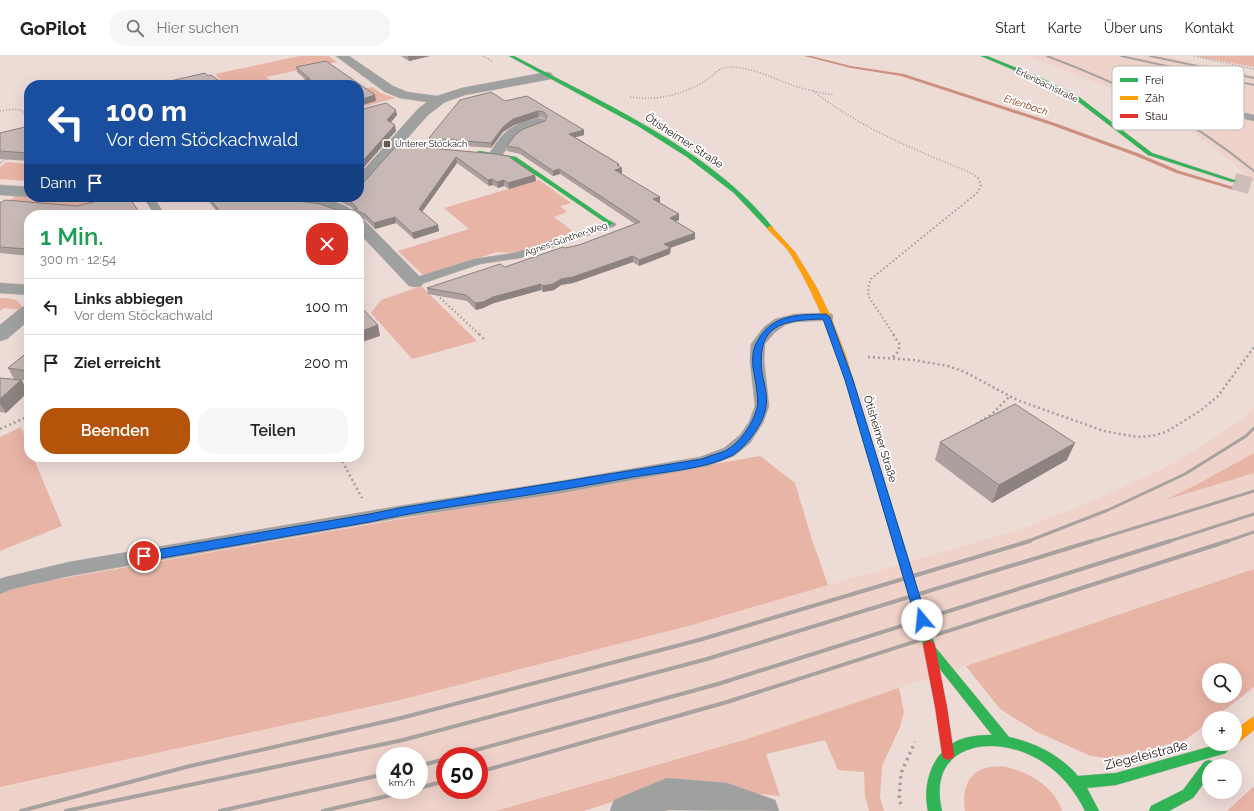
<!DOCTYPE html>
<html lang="de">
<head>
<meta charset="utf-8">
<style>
  :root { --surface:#fff; --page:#f6f6f6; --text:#222; --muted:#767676; --line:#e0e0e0; --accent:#b45309 }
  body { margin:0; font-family:Raleway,sans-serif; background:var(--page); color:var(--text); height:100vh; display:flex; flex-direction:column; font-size:15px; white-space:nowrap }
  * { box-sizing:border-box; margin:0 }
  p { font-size:13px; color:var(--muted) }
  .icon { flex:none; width:22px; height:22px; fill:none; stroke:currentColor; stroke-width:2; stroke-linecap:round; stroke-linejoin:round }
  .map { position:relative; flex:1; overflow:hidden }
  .drawer { position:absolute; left:24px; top:154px; width:340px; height:252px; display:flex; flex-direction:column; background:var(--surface); border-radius:16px; box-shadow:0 4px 16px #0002 }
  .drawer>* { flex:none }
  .top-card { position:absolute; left:24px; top:24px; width:340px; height:122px; border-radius:16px; box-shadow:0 4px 16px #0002; background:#1a4fa0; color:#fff; overflow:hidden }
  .controls { position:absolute; left:1202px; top:607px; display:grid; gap:8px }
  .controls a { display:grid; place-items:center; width:40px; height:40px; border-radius:50%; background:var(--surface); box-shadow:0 4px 16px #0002; font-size:20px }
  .speed { position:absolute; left:376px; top:691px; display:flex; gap:8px; font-size:20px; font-weight:700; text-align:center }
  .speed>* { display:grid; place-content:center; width:52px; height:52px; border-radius:50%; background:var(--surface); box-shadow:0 4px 16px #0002; line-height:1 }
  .speed small { font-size:10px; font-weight:400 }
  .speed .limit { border:6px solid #d22; background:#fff; color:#111 }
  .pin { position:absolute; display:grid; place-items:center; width:34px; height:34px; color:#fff; margin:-17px; border:2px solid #fff; border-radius:50%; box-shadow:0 1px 4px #0007 }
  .me { position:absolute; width:44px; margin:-22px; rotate:343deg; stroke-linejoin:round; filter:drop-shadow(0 0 3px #0008) }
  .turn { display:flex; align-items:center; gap:14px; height:84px; padding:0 16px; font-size:18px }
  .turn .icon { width:52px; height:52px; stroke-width:2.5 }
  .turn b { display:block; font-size:28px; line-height:34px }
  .then { display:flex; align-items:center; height:38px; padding:0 16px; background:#0003; gap:8px; font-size:15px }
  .round { display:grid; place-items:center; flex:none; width:42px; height:42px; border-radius:16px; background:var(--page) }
  .summary { display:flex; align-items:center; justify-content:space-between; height:68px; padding:0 16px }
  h1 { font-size:24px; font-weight:600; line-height:30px; color:#1e9e55 }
  .action { display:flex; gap:8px; margin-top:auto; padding:8px 16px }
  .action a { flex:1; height:46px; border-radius:16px; background:var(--accent); color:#fff; font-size:16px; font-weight:600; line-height:46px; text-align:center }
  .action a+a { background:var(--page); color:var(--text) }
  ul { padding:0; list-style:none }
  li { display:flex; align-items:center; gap:12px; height:56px; padding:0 16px; border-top:1px solid var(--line) }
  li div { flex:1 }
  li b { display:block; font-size:15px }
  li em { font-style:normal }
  header { display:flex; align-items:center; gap:24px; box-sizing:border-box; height:56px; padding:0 20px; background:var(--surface); border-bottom:1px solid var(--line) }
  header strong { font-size:19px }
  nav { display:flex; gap:22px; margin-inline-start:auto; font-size:14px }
  .search { width:280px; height:36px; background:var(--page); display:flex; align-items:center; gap:10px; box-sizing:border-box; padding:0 14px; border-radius:16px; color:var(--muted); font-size:15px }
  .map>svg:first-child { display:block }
  .built { fill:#efd2c9; fill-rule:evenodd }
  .green { fill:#e8b4a6; fill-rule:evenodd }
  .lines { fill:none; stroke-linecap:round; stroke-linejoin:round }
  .stream { fill:#ce907e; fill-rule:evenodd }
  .secondary-tunnel { stroke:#cebdb9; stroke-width:17; stroke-dasharray:17 8; stroke-linecap:butt }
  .lane-casing { stroke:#c6b8b4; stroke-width:1 }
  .street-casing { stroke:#c6b8b4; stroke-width:1 }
  .fast-casing { stroke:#c6b8b4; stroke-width:1 }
  .slow-casing { stroke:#c6b8b4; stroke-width:1 }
  .jam-casing { stroke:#c6b8b4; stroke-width:1 }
  .path-far3 { stroke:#a39f9d; stroke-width:1.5; stroke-dasharray:1 2; stroke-linecap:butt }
  .path-far2 { stroke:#a39f9d; stroke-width:2; stroke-dasharray:1.5 2.5; stroke-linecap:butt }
  .path-far1 { stroke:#a39f9d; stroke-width:2.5; stroke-dasharray:2 3; stroke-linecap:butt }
  .path { stroke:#a39f9d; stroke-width:3.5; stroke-dasharray:2.5 4; stroke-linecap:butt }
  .lane { fill:#9fa0a0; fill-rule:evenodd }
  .street { fill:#9fa0a0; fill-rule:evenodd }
  .fast { fill:#30b455; fill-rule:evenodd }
  .slow { fill:#ff9f0a; fill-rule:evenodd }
  .jam { fill:#e5322d; fill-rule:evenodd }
  .rail-far2 { stroke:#a7a2a0; stroke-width:2 }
  .rail-far1 { stroke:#a7a2a0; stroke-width:3 }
  .rail { stroke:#a7a2a0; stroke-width:4 }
  .wall { fill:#ac9f9d }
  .shaded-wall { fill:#8c827f }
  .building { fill:#c8b9b6; stroke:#8c827f }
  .route { fill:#1a73e8; stroke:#114b97 }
  .poi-dot { fill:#685a57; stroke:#fff; stroke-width:1.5 }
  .labels { text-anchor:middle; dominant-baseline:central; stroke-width:3.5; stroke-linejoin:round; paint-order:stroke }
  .far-street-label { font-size:9px; fill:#201512; stroke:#fff }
  .far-poi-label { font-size:9px; fill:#201512; stroke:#fff; text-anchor:start }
  .far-water-label { font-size:10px; font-style:italic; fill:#8e2e0d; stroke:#fff }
  .street-label { font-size:11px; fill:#201512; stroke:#fff }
  .near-street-label { font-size:13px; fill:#201512; stroke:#fff }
  .key { fill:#fff; stroke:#bcb9b8; stroke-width:1 }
  .key-label { font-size:11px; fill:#201512 }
</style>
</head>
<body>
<header>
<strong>GoPilot</strong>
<div class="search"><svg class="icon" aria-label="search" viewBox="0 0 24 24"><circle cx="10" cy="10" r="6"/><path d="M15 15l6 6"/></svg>Hier suchen</div>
<nav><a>Start</a><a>Karte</a><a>Über uns</a><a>Kontakt</a></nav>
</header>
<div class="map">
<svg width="1254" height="755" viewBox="0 0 1254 755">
  <rect width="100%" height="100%" fill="#eddbd6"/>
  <path class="built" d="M 1028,0 L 1166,0 L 1254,19 L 1254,126 L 1220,96 L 1171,62 L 1139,44 L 1108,31 Z
    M 1254,350 L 1254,397 L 1198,428 L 1168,442 L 1254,417 L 1254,513 L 744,684 L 496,755 L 0,755 L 0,731 L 400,644 L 692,569 L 1021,473 L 1095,444 L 1171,409 L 1243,363 ZM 385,700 L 419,700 L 419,734 L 385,734 ZM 445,700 L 479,700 L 479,734 L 445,734 Z"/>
  <path class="green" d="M 300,0 L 329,0 L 337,6 L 266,21 L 275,29 L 225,29 L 215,18 Z
    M 1197,0 L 1254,0 L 1254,11 L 1205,2 Z
    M 372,31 L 381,37 L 395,42 L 359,52 L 359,34 Z
    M 7,106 L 29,108 L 29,125 L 0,123 L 0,111 Z
    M 539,124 L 571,147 L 560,150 L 567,156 L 554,161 L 575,177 L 514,197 L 497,196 L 424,220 L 398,195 L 469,173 L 444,152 Z
    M 16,140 L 29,141 L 127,141 L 83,152 L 7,146 Z
    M 421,230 L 477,285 L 412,303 L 371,257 L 381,244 Z
    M 0,242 C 10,242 19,242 22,252 L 20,254 L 4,252 L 0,255 Z
    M 21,371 L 29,391 L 29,401 L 33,401 L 62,470 L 0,495 L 0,381 Z
    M 1254,397 L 1254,417 L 1165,444 L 1198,428 Z
    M 760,400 L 795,427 L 812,484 L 828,529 L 692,569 L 400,644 L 0,731 L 0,537 L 13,531 Z
    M 1254,513 L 1254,631 L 1214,662 L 1209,662 L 1209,666 L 1185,684 L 1151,693 L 1107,702 L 1091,700 L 1037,676 L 1000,653 L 966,610 ZM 1209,614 L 1235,614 L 1235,640 L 1209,640 Z
    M 899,632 L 904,656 L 900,671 L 882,710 L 880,741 L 884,755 L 869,755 L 865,740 L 864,716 L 838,714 L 825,684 L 766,698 L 780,740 L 667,728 L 584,755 L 496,755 L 744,684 Z
    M 1002,710 C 1026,715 1054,729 1062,755 L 965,755 C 962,737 966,717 986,712 C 991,710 997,711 1002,710 Z
    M 1254,730 L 1254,755 L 1227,755 Z"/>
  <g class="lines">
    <path class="stream" d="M 804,0 L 811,0 L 851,10 L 904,18 L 1055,67 L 1140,98 L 1180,115 L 1237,132 L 1234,134 L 1176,117 L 1136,100 L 1051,69 L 901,20 L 851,12 Z"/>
    <path class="secondary-tunnel" d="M 1234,125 L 1254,131"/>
    <defs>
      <path id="lane" d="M 1236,55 L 1254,59 L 1254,65 L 1233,60 L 1232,58 L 1233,56 Z
        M 151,141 L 154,142 L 165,159 L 155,159 L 145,144 L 146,142 Z
        M 611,165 L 616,168 L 615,170 L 520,202 L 480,208 L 415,230 L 411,229 L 409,226 L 411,223 L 474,203 L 514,197 Z
        M 827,257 L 832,258 L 833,261 L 832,264 L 795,266 L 785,269 L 774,277 L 765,288 L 764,304 L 769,350 L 763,367 L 750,387 L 734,400 L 708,410 L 561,437 L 399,462 L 69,520 L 12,533 L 0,538 L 0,523 L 2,522 L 69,506 L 399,450 L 561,425 L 700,401 L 724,392 L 740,379 L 749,366 L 755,350 L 750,304 L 751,288 L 764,271 L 775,263 L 795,258 Z"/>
      <path id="street" d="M 336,0 L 349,0 L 393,30 L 407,36 L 437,40 L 462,32 L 547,16 L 551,17 L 553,20 L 551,23 L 465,39 L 445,46 L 428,59 L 364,131 L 359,132 L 359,119 L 418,53 L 427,46 L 400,42 L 385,36 Z
        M 539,62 L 544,63 L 546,66 L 544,69 C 517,76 516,79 501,101 L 496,102 L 491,101 L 489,98 C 505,73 510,69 539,62 Z
        M 0,129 L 29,131 L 29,141 L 0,139 Z
        M 268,141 C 290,141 343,139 357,159 L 338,159 L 322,153 L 285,148 L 271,144 Z
        M 359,163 L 365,165 L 421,222 L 424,226 L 421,230 L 415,231 L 409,230 L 359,177 Z
        M 0,227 L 29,229 L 29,239 L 0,237 Z
        M 29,249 L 29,264 L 7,283 L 0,285 L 0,269 L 22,251 Z
        M 667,722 L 727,727 L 775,744 L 779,755 L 668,754 L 664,755 L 610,755 L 614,744 Z"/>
      <path id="fast" d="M 509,0 L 514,0 C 599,45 714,95 773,172 L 770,174 L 768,173 L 734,137 L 687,101 L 638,70 Z
        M 981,0 L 987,0 L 1039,21 L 1079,41 L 1152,97 L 1237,125 L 1232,126 L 1148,99 L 1075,43 L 1035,23 Z
        M 479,95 L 516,101 L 614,168 L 609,169 L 512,103 L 477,98 L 476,97 Z
        M 854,337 L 858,340 L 935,589 L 934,591 L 936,592 L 1009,681 C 1036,687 1060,699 1078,720 L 1116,717 L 1219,688 L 1226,689 L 1228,693 L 1226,697 L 1116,729 L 1087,732 L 1099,755 L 1085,755 C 1075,734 1059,715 1038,703 C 992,677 926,688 942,755 L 928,755 C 922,728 932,696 959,684 C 969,680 981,679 992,679 L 928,598 L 926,595 L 927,593 L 923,589 L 850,340 Z
        M 1209,704 L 1214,706 L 1215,710 L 1209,710 L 1209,720 L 1193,742 L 1169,755 L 1149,755 L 1151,750 L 1183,734 L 1204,706 Z"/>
      <path id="slow" d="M 770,170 L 772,171 L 795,196 L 817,232 L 831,261 L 846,300 L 858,340 L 857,342 L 851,342 L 850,340 C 835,291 818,243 791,199 C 785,189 774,181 767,172 Z
        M 1254,661 L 1254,674 L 1239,686 L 1235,688 L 1235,674 L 1250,663 Z"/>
      <path id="jam" d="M 929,584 L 933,586 L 935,589 L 947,651 L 954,698 L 953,702 L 948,704 L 943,702 L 942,698 L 935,651 L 923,589 L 925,586 Z"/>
    </defs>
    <use href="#lane" class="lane-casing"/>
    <use href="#street" class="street-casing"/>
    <use href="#fast" class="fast-casing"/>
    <use href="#slow" class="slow-casing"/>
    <use href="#jam" class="jam-casing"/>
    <path class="path-far3" d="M 483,0 L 492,5
      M 1194,0 L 1254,13
      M 813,35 C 859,71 915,94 969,116 L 977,121
      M 630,41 C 656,45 681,39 704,26 C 710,22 717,14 724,12 C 744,7 776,24 795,30 C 808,34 821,37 834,39
      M 0,55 L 16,53 L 23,55 L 29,67
      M 0,107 L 8,102"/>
    <path class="path-far2" d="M 42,144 L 57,141
      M 437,239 L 480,279
      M 894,279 L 869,241 L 868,232 L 871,223 L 977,137 L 981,129 L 978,122 L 975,120"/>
    <path class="path-far1" d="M 479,278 L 486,285
      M 868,301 L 914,304 L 948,310 L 965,316 L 1017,344 L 1104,375 L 1137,381 L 1152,380 L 1166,376 L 1200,355 L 1218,340 L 1254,291
      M 893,301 L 898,296 L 900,289 L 893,278
      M 976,368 L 992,358 L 1009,341
      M 0,373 L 29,360
      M 340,401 L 362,442"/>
    <path class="path" d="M 901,748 L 899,744 L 901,717 L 915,686"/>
    <use href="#lane" class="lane"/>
    <use href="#street" class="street"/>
    <use href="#fast" class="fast"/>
    <use href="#slow" class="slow"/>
    <use href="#jam" class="jam"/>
    <path class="rail-far2" d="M 1047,0 C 1125,29 1189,62 1254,115
      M 1121,0 L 1254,29
      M 1150,0 L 1254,22"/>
    <path class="rail-far1" d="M 1026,486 L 1108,454 L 1185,418 L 1246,380 L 1254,372
      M 1089,486 L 1254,435
      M 1167,486 L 1254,458
      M 1225,486 L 1254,476"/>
    <path class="rail" d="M 454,700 L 718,628 L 1170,485
      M 419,710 L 445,703
      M 479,716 L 727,646 L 1228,485
      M 419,732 L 445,725
      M 21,755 L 190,710 L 401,662 L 699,584 L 1030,485
      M 66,755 L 403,684 L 707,603 L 1092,485
      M 220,755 L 385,718
      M 323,755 L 413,734"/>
  </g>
  <path class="wall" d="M 401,0 L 430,0 L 409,5 Z
    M 296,11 L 376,45 L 306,24 L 297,16 Z
    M 527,40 L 584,79 L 575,81 L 619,108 L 619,110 L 622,112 L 621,117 L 660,146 L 659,147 L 679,164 L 676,165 L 695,177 L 695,183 L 670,192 L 670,198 L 639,210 L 633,206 L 573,227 L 561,229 L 554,234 L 543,236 L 541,234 L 494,247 L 483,252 L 476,254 L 467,245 L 428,238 L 427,232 L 505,211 L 565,192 L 579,189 L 635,168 L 560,118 L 553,120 L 520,98 L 507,95 L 507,90 L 545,65 L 546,63 L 544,62 L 539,61 L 514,69 L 503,76 L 491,92 L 429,87 L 429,82 L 505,45 Z
    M 29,70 L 29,105 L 0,103 L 0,77 Z
    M 397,89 L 495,98 L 535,119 L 536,125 L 509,133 L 504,130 L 498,132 L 493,129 L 489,130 L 457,107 L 422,155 L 439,175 L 414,183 L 396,167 L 375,173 L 366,164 L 359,162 L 359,159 L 220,159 L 205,141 L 275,141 L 283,143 L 337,154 L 354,154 L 351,151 L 341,146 L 315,141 L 359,141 L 364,126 Z
    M 0,147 L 29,159 L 29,200 L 0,197 Z
    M 29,295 L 29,325 L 22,324 L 28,336 L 6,357 L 0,356 L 0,322 L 14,323 L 8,312 Z
    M 940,386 L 1067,404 L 992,447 L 935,404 Z"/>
  <path class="shaded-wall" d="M 408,0 L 430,0 L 409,5 Z
    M 375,39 L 376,45 L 359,50 L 359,44 Z
    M 396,54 L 397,59 L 388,70 L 387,64 Z
    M 538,55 L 539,61 L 514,69 L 503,76 L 491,92 L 491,87 L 503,71 L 513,63 Z
    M 395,69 L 396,75 L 359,117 L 359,109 Z
    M 584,74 L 584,79 L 569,83 L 569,78 Z
    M 456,101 L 457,107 L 420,159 L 419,153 Z
    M 619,108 L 619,113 L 622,112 L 622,117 L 615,119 L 615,114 L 617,109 Z
    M 559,113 L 560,118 L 553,120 L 553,115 Z
    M 535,119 L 536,125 L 509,133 L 508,127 Z
    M 492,123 L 493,129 L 489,130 L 488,124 Z
    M 504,124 L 504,130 L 498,132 L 497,126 Z
    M 660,141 L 660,146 L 653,149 L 653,143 Z
    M 679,158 L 679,164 L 670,167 L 670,162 Z
    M 395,161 L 396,167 L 375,173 L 374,167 Z
    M 438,169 L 439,175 L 414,183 L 412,177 Z
    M 695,177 L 695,183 L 664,194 L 664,188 Z
    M 671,192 L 670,198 L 639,210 L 639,204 Z
    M 359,195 L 361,195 L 363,201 L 359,202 Z
    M 633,200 L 633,206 L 573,227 L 561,229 L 554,234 L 543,236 L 542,230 Z
    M 541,228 L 541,234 L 494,247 L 483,252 L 476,254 L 475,247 L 493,241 Z
    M 378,269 L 380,280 L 359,287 L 359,276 Z
    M 21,324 L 28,336 L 6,357 L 0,347 L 0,343 Z
    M 1075,387 L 1067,404 L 992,447 L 999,429 Z"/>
  <path class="building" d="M 326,5 L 375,39 L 359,44 L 359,29 L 281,29 L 310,23 L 296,11 Z
    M 205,17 L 208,20 L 211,19 L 225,29 L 153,29 Z
    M 491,36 L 505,45 L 527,40 L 584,74 L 569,78 L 619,108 L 617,109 L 622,112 L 615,114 L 660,141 L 653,143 L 679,158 L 670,162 L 695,177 L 664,188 L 671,192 L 639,204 L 633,200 L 573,221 L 561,223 L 553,228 L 542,230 L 541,228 L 493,241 L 483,246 L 475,247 L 466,239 L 427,232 L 500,208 L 505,211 L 563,191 L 565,192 L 579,189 L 640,166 L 559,113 L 553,115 L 519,92 L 507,90 L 515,79 L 523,73 L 545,65 L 547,60 L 544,56 L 538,55 L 513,63 L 503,71 L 491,87 L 429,82 L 460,44 Z
    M 386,47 L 396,54 L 387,64 L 395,69 L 359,109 L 359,54 Z
    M 29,70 L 29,97 L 0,95 L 0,77 Z
    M 397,89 L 495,98 L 508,100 L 535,119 L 508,127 L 504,124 L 497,126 L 492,123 L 488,124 L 456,101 L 419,153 L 438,169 L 412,177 L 395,161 L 374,167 L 365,158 L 357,155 L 357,159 L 262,159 L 260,157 L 254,159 L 223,159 L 208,141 L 275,141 L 283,143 L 320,148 L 337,154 L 357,154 L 357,152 L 350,145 L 341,141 L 359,141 L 359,127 L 364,126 Z
    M 113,141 L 129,141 L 141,159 L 29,159 L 29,193 L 0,191 L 0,147 L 5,144 L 77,150 Z
    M 359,249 L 378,269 L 359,276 Z
    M 29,295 L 29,315 L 8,312 Z
    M 0,322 L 21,324 L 0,343 Z
    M 1015,348 L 1075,387 L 999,429 L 940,386 Z"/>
  <path class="route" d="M 826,258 L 830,261 L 853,324 L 927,564 L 926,567 L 922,568 L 918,567 L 916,564 L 845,324 L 823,263 C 783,264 756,268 762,317 C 764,327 768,340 766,350 C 765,366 746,391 733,399 C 707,413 662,416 633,421 C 585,430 537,438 489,445 C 449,451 409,457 370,466 L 144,505 L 141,503 L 139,500 L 141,498 L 144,496 L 370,458 L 399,452 L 702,403 C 709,400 717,398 725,395 C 740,387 753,368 757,352 C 759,342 755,322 753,312 C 752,297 753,290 762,278 C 778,257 803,259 826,258 Z"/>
  <rect class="poi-dot" x="383" y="84" width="8" height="8" rx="2"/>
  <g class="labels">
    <g class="far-street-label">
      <text transform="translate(1047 29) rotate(26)">Erlenbachstraße</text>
      <text transform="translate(566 183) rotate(-19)">Agnes-Günther-Weg</text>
    </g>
    <g class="far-poi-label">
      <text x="395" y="88">Unterer Stöckach</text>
    </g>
    <g class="far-water-label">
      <text transform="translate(1026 49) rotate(18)">Erlenbach</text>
    </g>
    <g class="street-label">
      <text transform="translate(684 85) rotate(33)">Ötisheimer Straße</text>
      <text transform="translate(880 383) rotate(73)">Ötisheimer Straße</text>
    </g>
    <g class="near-street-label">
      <text transform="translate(1146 699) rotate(-14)">Ziegeleistraße</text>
    </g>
  </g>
  <rect x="1112" y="10" width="132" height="64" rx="6" class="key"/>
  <rect x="1120" y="22" width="18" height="4" fill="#30b455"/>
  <rect x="1120" y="40" width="18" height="4" fill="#ff9f0a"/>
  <rect x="1120" y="58" width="18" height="4" fill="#e5322d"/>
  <g class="key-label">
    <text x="1145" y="28">Frei</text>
    <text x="1145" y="46">Zäh</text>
    <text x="1145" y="64">Stau</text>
  </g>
</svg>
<div class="controls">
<a><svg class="icon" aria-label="search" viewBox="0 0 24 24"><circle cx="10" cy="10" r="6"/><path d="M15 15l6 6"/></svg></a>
<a>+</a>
<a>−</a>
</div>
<div class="speed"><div>40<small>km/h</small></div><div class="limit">50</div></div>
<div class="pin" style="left:144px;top:500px;background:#d93025"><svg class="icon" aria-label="arrive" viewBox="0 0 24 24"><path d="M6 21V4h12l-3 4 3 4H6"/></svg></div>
<svg class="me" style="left:922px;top:564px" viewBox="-20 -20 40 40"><circle r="19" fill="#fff"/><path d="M0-13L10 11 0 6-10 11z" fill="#1a73e8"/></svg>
<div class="top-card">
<div class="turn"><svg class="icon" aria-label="left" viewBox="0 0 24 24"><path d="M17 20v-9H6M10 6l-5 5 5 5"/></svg><div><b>100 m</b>Vor dem Stöckachwald</div></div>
<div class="then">Dann<svg class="icon" aria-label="arrive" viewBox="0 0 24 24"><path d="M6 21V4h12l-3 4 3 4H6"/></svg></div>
</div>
<section class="drawer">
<div class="summary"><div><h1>1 Min.</h1><p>300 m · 12:54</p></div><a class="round" style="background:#d93025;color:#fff"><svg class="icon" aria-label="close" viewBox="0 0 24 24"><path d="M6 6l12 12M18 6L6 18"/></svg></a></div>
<ul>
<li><svg class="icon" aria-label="left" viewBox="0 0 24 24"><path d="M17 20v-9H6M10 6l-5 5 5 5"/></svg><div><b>Links abbiegen</b><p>Vor dem Stöckachwald</p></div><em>100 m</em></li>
<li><svg class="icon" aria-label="arrive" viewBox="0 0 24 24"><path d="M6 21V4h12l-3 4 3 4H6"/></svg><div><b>Ziel erreicht</b></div><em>200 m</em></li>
</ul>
<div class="action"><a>Beenden</a><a>Teilen</a></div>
</section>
</div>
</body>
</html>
